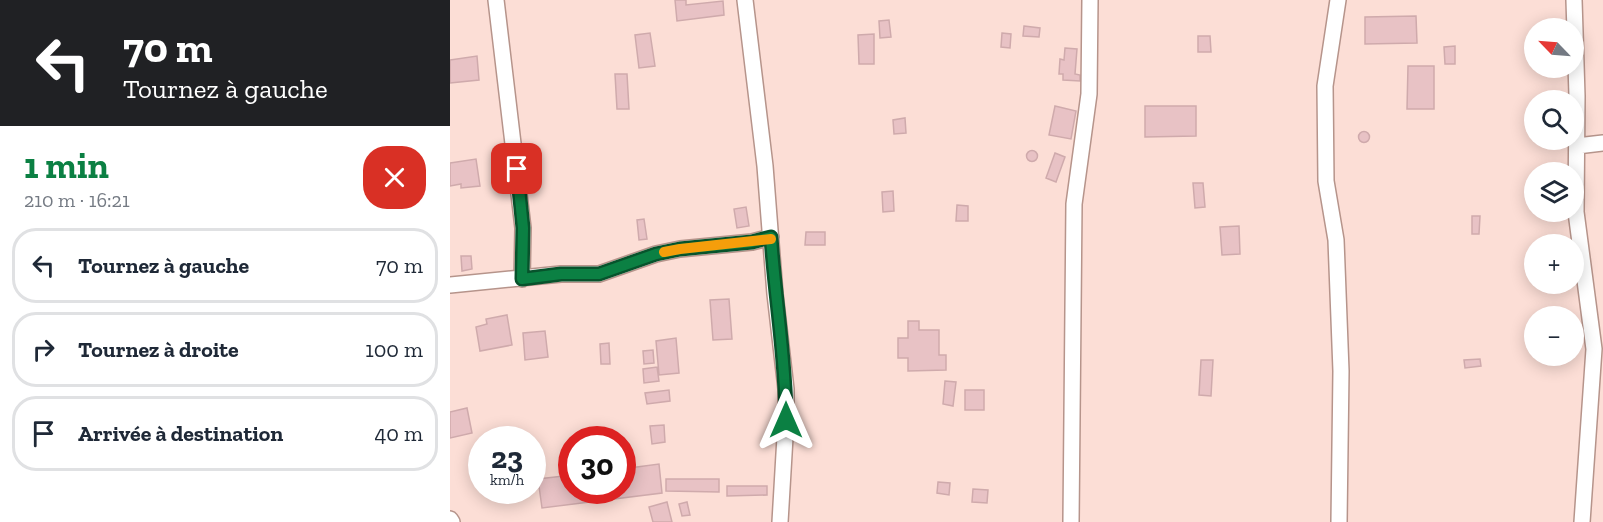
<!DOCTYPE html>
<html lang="fr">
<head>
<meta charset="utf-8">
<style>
  :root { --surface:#fff; --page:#f2f2f3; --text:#1f2937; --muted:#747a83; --line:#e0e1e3; --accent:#0b8043 }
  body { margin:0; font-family:"Zilla Slab",serif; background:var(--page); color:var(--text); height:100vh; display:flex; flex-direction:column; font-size:22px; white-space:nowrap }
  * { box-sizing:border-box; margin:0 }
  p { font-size:20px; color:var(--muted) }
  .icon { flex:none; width:33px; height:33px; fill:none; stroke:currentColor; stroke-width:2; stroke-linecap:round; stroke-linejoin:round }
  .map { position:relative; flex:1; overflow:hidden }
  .panel { display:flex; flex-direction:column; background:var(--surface); width:450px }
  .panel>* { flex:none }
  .top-card { background:#202124; color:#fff; overflow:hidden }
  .needle { width:39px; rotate:295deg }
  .buttons { position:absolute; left:1074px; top:18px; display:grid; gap:12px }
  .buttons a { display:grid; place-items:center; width:60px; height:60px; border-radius:50%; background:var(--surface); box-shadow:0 3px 15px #0003; font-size:30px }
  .speed { position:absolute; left:18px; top:426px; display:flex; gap:12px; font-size:30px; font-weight:700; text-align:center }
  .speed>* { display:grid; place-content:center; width:78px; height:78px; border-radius:50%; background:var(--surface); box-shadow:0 3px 15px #0003; line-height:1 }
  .speed small { font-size:15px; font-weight:400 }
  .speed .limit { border:9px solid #d22; background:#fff; color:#111 }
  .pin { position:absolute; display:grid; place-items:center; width:51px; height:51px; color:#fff; margin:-26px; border-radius:12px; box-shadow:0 3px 9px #0006 }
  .me { position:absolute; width:66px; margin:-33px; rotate:0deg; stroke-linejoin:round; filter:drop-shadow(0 0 4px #0008) }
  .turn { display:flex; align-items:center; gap:21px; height:126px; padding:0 24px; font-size:27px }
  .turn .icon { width:78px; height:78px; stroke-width:2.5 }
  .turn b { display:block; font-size:42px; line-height:51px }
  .round { display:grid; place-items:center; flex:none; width:63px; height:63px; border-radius:24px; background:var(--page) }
  .summary { display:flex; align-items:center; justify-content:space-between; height:102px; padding:0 24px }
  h1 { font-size:36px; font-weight:700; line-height:45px; color:var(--accent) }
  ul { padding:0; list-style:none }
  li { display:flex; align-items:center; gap:18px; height:75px; margin:0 12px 9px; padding:0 12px; border:3px solid var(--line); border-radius:24px }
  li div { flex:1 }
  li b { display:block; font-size:22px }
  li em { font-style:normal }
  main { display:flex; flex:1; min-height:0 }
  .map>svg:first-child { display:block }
  .building { fill:#e8c2c5; stroke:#cfaaac; stroke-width:1.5 }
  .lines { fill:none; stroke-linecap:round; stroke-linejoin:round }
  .minor-casing { stroke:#b6948b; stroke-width:18 }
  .minor { stroke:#fff; stroke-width:15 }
  .route-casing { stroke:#07532c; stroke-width:15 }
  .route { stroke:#0b8043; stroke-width:10 }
  .slow { stroke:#f59e0b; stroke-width:10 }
</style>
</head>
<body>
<main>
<section class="panel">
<div class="top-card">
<div class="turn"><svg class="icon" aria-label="left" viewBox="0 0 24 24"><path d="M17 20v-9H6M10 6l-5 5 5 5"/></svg><div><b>70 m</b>Tournez à gauche</div></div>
</div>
<div class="summary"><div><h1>1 min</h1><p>210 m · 16:21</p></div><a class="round" style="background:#d93025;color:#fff"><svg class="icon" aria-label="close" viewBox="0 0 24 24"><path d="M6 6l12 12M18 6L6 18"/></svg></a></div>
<ul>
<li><svg class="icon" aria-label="left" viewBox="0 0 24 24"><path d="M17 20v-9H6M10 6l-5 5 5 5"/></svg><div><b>Tournez à gauche</b></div><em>70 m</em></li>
<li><svg class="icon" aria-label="right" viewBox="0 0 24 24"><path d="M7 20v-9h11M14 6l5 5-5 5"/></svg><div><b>Tournez à droite</b></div><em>100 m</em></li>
<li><svg class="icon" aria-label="arrive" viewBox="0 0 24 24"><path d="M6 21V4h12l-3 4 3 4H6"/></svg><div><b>Arrivée à destination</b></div><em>40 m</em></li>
</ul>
</section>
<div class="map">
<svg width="1153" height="522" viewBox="0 0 1153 522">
  <rect width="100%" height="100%" fill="#fcded6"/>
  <path class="building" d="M 225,0 L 236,0 L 236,5 L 273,1 L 274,15 L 227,21 Z
    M 966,16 L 967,43 L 915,44 L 915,17 Z
    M 439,20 L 441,37 L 430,38 L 429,21 Z
    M 574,26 L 590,28 L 589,37 L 573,36 Z
    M 200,33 L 205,66 L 189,68 L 185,35 Z
    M 552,33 L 561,34 L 560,48 L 551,47 Z
    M 424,34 L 424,64 L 409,64 L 408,35 Z
    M 748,36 L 760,36 L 761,52 L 748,52 Z
    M 1005,46 L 1005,64 L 995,64 L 994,47 Z
    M 615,48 L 627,49 L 625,74 L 630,75 L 630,81 L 613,80 L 613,74 L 609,74 L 610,59 L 614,60 Z
    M 27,56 L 29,80 L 0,83 L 0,60 Z
    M 958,66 L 984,66 L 984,109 L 957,109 Z
    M 165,74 L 177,74 L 179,109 L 167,109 Z
    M 605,106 L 626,111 L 621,139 L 599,135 Z
    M 695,106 L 746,106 L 746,136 L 695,137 Z
    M 455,118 L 456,133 L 444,134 L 443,120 Z
    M908.5 137a5.5 5.5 0 1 1 11 0a5.5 5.5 0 1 1-11 0Z
    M576.5 156a5.5 5.5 0 1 1 11 0a5.5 5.5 0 1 1-11 0Z
    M 605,153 L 615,157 L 606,182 L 596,178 Z
    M 26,159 L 30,186 L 11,188 L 11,184 L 0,186 L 0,163 Z
    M 743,183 L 753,183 L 755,207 L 745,208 Z
    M 443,191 L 444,211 L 433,212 L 432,192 Z
    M 507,205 L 518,206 L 518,221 L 506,221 Z
    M 296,207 L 299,226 L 287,228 L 284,209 Z
    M 1022,216 L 1030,216 L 1029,234 L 1022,234 Z
    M 194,219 L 197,239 L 189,240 L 187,220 Z
    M 789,226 L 790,254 L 772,255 L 770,227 Z
    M 356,232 L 375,232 L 375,245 L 355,245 Z
    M 11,256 L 21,256 L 22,269 L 12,271 Z
    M 279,299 L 282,339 L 263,340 L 260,300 Z
    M 57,315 L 62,345 L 30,351 L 26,327 L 37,324 L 36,319 Z
    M 458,321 L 469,321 L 469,330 L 489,330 L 489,355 L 496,355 L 496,370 L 458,371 L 458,358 L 448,358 L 448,338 L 458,338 Z
    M 95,331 L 98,357 L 75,360 L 73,333 Z
    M 226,338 L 229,373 L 209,375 L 206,341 Z
    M 159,343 L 160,364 L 151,364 L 150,344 Z
    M 203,350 L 204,363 L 194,364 L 193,351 Z
    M 1030,359 L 1031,366 L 1015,368 L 1014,360 Z
    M 751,360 L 763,360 L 761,396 L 749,395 Z
    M 207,367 L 209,381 L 194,383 L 193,369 Z
    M 495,381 L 506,382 L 503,406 L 493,404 Z
    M 219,390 L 220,401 L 197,404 L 195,393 Z
    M 515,390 L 534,390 L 534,410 L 515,410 Z
    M 17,408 L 22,433 L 0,438 L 0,412 Z
    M 214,425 L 215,442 L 202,444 L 200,426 Z
    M 209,464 L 212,493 L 92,508 L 88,479 L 122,475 L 122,490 L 172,490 L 172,469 Z
    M 216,479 L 269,479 L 269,492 L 216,491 Z
    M 488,482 L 500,483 L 499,495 L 487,493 Z
    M 277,486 L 317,486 L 317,495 L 277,496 Z
    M 523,489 L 538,490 L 537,503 L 522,502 Z
    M 217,502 L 222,522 L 203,522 L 199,507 Z
    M 237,502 L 240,515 L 232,516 L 229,504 Z"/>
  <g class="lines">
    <defs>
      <path id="minor" d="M 46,0 L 73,228 L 72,279
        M 295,0 L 315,166 L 325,294 L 336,389 L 336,420 L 330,522
        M 888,0 L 875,86 L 876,181 L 886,240 L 891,371 L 889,522
        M 1124,0 L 1127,96 L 1126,212 L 1144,349 L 1132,522
        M 1127,146 L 1153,143
        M 0,285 L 111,274 L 149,274 L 206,254 L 230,249 L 302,242 L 321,237
        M 0,519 L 2,522
        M 621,522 L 624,204 L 639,94 L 640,0"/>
    </defs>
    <use href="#minor" class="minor-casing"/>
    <use href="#minor" class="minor"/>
  </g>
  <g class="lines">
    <defs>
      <path id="route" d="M 67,169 L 73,228 L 72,279 L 111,274 L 149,274 L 206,254 L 230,249 L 302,242 L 321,237 C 325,299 336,359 336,420"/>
    </defs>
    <use href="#route" class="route-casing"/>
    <use href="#route" class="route"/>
    <path class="slow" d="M 214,252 L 230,249 L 321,239"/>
  </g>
</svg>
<div class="buttons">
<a><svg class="needle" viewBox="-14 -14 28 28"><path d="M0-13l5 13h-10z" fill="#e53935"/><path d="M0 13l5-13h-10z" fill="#747a83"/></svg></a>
<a><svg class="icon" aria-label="search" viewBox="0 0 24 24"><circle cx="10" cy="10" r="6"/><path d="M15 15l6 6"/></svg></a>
<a><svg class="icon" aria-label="layers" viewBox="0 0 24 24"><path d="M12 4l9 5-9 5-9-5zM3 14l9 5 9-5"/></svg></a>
<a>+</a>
<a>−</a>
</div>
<div class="speed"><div>23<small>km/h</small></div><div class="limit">30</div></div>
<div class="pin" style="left:67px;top:169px;background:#d93025"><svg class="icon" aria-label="arrive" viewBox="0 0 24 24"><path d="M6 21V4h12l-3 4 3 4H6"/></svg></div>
<svg class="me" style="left:336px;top:420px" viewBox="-20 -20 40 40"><path d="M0-17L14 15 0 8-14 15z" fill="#0b8043" stroke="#fff" stroke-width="4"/></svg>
</div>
</main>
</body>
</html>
